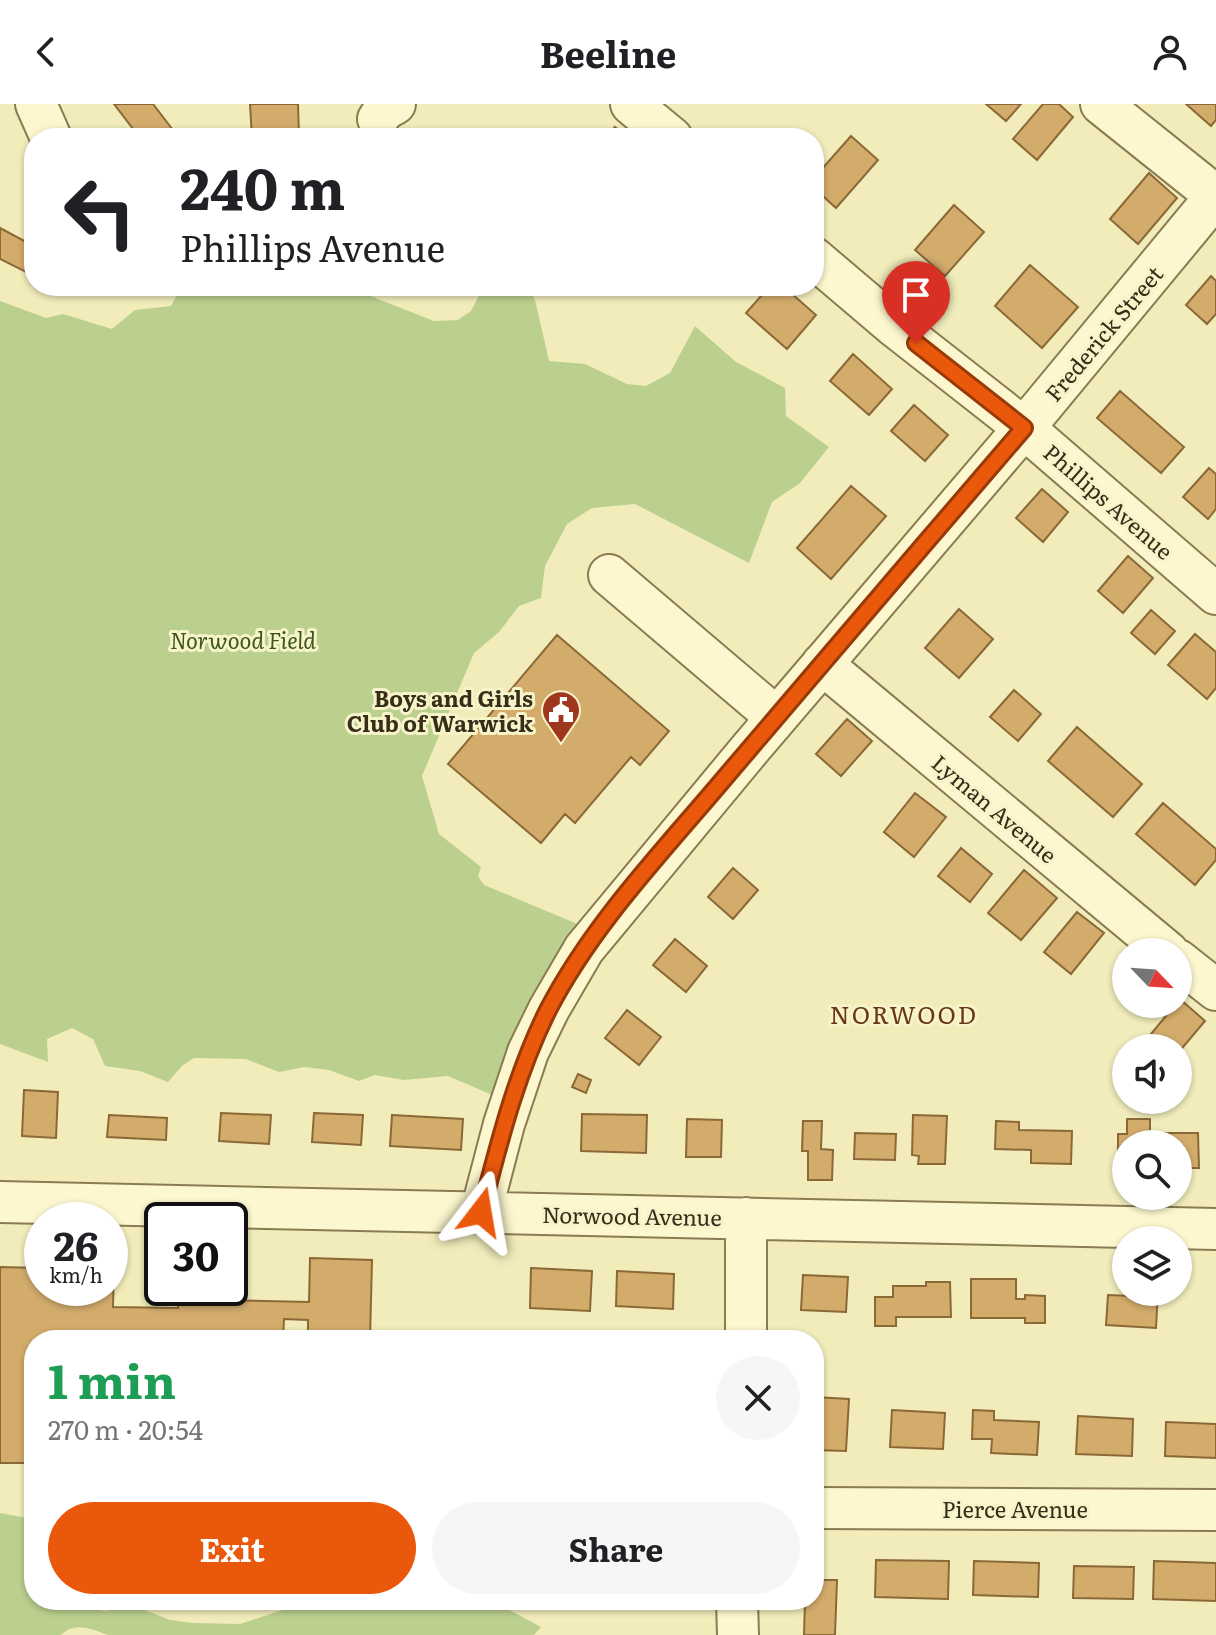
<!DOCTYPE html>
<html lang="en">
<head>
<meta charset="utf-8">
<style>
  :root { --surface:#fff; --page:#f6f6f6; --text:#202124; --muted:#757577; --accent:#ea580c }
  body { margin:0; font-family:Literata,serif; background:var(--page); color:var(--text); height:100vh; display:flex; flex-direction:column; font-size:30px; white-space:nowrap }
  * { box-sizing:border-box; margin:0 }
  p { font-size:26px; color:var(--muted) }
  .icon { flex:none; width:44px; height:44px; fill:none; stroke:currentColor; stroke-width:2; stroke-linecap:round; stroke-linejoin:round }
  .map { position:relative; flex:1; overflow:hidden }
  .drawer { position:absolute; left:24px; top:1226px; width:800px; height:280px; display:flex; flex-direction:column; background:var(--surface); border-radius:32px; box-shadow:0 2px 6px #0004 }
  .drawer>* { flex:none }
  .guide { position:absolute; left:24px; top:24px; width:800px; height:168px; border-radius:32px; box-shadow:0 2px 6px #0004; background:#fff; color:var(--text); overflow:hidden }
  .needle { width:52px; rotate:115deg }
  .fabs { position:absolute; left:1112px; top:834px; display:grid; gap:16px }
  .fabs a { display:grid; place-items:center; width:80px; height:80px; border-radius:50%; background:var(--surface); box-shadow:0 2px 6px #0004; font-size:40px }
  .speed { position:absolute; left:24px; top:1098px; display:flex; gap:16px; font-size:40px; font-weight:700; text-align:center }
  .speed>* { display:grid; place-content:center; width:104px; height:104px; border-radius:50%; background:var(--surface); box-shadow:0 2px 6px #0004; line-height:1 }
  .speed small { font-size:20px; font-weight:400 }
  .speed .limit { border:4px solid #111; border-radius:12px; background:#fff; color:#111 }
  .pin { position:absolute; display:grid; place-items:center; width:68px; height:68px; color:#fff; margin:-82px -34px; border-radius:50% 50% 50% 0; rotate:-45deg; box-shadow:0 0 8px #0007 }
  .pin .icon { rotate:45deg }
  .me { position:absolute; width:88px; margin:-44px; rotate:14deg; stroke-linejoin:round; filter:drop-shadow(0 0 6px #0008) }
  .turn { display:flex; align-items:center; gap:28px; height:168px; padding:0 24px; font-size:36px }
  .turn .icon { width:104px; height:104px; stroke-width:2.5 }
  .turn b { display:block; font-size:56px; line-height:68px }
  .round { display:grid; place-items:center; flex:none; width:84px; height:84px; border-radius:42px; background:var(--page) }
  .head { display:flex; align-items:center; justify-content:space-between; height:136px; padding:0 24px }
  h1 { font-size:48px; font-weight:700; line-height:60px; color:#1e9e55 }
  .button { display:flex; gap:16px; margin-top:auto; padding:16px 24px }
  .button a { flex:1; height:92px; border-radius:48px; background:var(--accent); color:#fff; font-size:32px; font-weight:700; line-height:92px; text-align:center }
  .button a+a { background:var(--page); color:var(--text) }
  header { display:flex; justify-content:space-between; align-items:center; height:104px; padding:0 24px; background:var(--surface); font-size:36px; font-weight:700 }
  .map>svg:first-child { display:block }
  .green { fill:#bbd08e }
  .building { fill:#d3ac6c; stroke:#8b6937; stroke-width:2 }
  .lines { fill:none; stroke-linecap:round; stroke-linejoin:round }
  .minor-casing { stroke:#8a7b53; stroke-width:44 }
  .minor { stroke:#fcf7ce; stroke-width:40 }
  .route-casing { stroke:#983908; stroke-width:20 }
  .route { stroke:#ea580c; stroke-width:14 }
  .labels { text-anchor:middle; dominant-baseline:central; stroke-width:6; stroke-linejoin:round; paint-order:stroke }
  .street-label { font-size:22px; fill:#372e1a; stroke:#f8f4ca }
  .park-label { font-size:22px; font-style:italic; fill:#3c561e; stroke:#f8f4ca }
  .poi-label { font-size:22px; font-weight:bold; fill:#372e1a; stroke:#f8f4ca; text-anchor:end }
  .neighbourhood-label { font-size:24px; letter-spacing:2px; fill:#683715; stroke:#f8f4ca }
</style>
</head>
<body>
<header><svg class="icon" aria-label="back" viewBox="0 0 24 24"><path d="M15 5l-7 7 7 7"/></svg>Beeline<svg class="icon" aria-label="person" viewBox="0 0 24 24"><circle cx="12" cy="8" r="4"/><path d="M4 21q1-7 8-7t8 7"/></svg></header>
<div class="map">
<svg width="1216" height="1531" viewBox="0 0 1216 1531">
  <rect width="100%" height="100%" fill="#f1ecba"/>
  <path class="green" d="M 182,182 L 345,182 L 434,217 L 458,216 L 471,207 L 484,182 L 528,182 L 535,196 L 549,257 L 585,260 L 627,280 L 646,282 L 670,269 L 695,222 L 736,258 L 785,284 L 786,312 L 829,343 L 800,379 L 772,398 L 749,459 L 635,400 L 592,404 L 567,420 L 545,462 L 541,494 L 519,502 L 499,528 L 474,549 L 422,672 L 439,730 L 481,763 L 478,772 L 484,781 L 599,829 L 511,999 L 448,972 L 404,976 L 375,971 L 359,977 L 329,966 L 304,963 L 279,968 L 246,955 L 194,954 L 183,961 L 168,978 L 140,967 L 105,962 L 93,935 L 72,924 L 47,935 L 48,958 L 0,940 L 0,197 L 46,214 L 63,210 L 112,225 L 135,206 L 171,202 Z
    M 0,1409 L 32,1415 L 34,1496 L 72,1496 L 85,1503 L 105,1507 L 127,1499 L 170,1516 L 193,1519 L 240,1520 L 313,1496 L 491,1496 L 541,1523 L 534,1531 L 108,1531 C 92,1525 75,1517 61,1531 L 0,1531 Z"/>
  <path class="building" d="M 114,0 L 153,0 L 179,34 L 140,34 Z
    M 250,0 L 298,0 L 299,32 L 252,34 Z
    M 986,0 L 1021,0 L 1006,17 Z
    M 1043,0 L 1059,0 L 1073,13 L 1037,56 L 1013,35 Z
    M 1186,0 L 1216,0 L 1216,16 L 1211,22 Z
    M 615,23 L 628,34 L 605,34 Z
    M 851,32 L 878,56 L 836,104 L 814,84 L 814,74 Z
    M 1149,69 L 1177,94 L 1138,140 L 1110,115 Z
    M 954,101 L 984,128 L 945,172 L 915,146 Z
    M 0,124 L 34,142 L 34,172 L 0,155 Z
    M 1030,161 L 1078,203 L 1042,244 L 995,202 Z
    M 1211,172 L 1216,177 L 1216,210 L 1207,220 L 1186,201 Z
    M 770,182 L 783,182 L 816,211 L 787,245 L 746,209 Z
    M 853,250 L 892,285 L 869,311 L 830,277 Z
    M 1120,287 L 1184,343 L 1161,369 L 1097,314 Z
    M 914,301 L 948,331 L 925,357 L 891,327 Z
    M 1209,364 L 1216,370 L 1216,405 L 1208,415 L 1183,393 Z
    M 851,382 L 886,412 L 831,475 L 797,444 Z
    M 1042,385 L 1068,408 L 1043,438 L 1016,414 Z
    M 1128,452 L 1153,474 L 1123,509 L 1098,487 Z
    M 959,505 L 993,535 L 959,574 L 925,544 Z
    M 1151,506 L 1175,527 L 1155,550 L 1131,529 Z
    M 1195,530 L 1216,548 L 1216,584 L 1207,595 L 1168,561 Z
    M 557,531 L 669,627 L 640,661 L 631,653 L 575,719 L 565,710 L 541,739 L 448,660 Z
    M 1014,586 L 1041,610 L 1018,637 L 990,613 Z
    M 847,615 L 872,637 L 841,672 L 816,650 Z
    M 1077,623 L 1142,680 L 1113,713 L 1048,657 Z
    M 915,689 L 946,713 L 914,753 L 884,728 Z
    M 1163,699 L 1216,745 L 1216,756 L 1195,781 L 1136,730 Z
    M 961,744 L 992,770 L 970,798 L 938,772 Z
    M 733,764 L 758,786 L 733,815 L 708,793 Z
    M 1024,766 L 1057,794 L 1021,836 L 988,809 Z
    M 1077,808 L 1104,829 L 1071,870 L 1044,848 Z
    M 675,835 L 707,862 L 686,888 L 653,861 Z
    M 1180,895 L 1205,917 L 1178,949 L 1178,944 L 1166,944 L 1151,930 Z
    M 627,906 L 661,933 L 639,961 L 605,934 Z
    M 578,970 L 591,976 L 586,989 L 572,983 Z
    M 24,986 L 58,988 L 56,1034 L 22,1032 Z
    M 221,1009 L 271,1011 L 269,1040 L 219,1037 Z
    M 314,1009 L 363,1011 L 361,1041 L 312,1038 Z
    M 582,1010 L 647,1011 L 646,1049 L 581,1047 Z
    M 109,1011 L 167,1014 L 166,1036 L 107,1033 Z
    M 392,1011 L 463,1015 L 461,1046 L 390,1042 Z
    M 913,1011 L 947,1012 L 945,1060 L 918,1060 L 919,1052 L 912,1051 Z
    M 687,1015 L 722,1016 L 721,1053 L 686,1053 Z
    M 1127,1015 L 1150,1015 L 1150,1029 L 1198,1029 L 1199,1064 L 1178,1064 L 1178,1040 L 1126,1040 L 1126,1065 L 1118,1065 L 1118,1030 L 1127,1030 Z
    M 803,1017 L 822,1017 L 821,1045 L 833,1046 L 832,1076 L 808,1076 L 808,1047 L 802,1047 Z
    M 996,1017 L 1019,1018 L 1019,1026 L 1072,1027 L 1071,1060 L 1031,1059 L 1031,1046 L 995,1045 Z
    M 855,1029 L 896,1030 L 895,1056 L 854,1055 Z
    M 310,1154 L 372,1156 L 370,1236 L 308,1236 L 308,1216 L 284,1215 L 283,1236 L 34,1236 L 34,1359 L 0,1359 L 0,1163 L 42,1164 L 42,1184 L 110,1184 L 110,1165 L 114,1165 L 113,1203 L 178,1204 L 178,1195 L 309,1198 Z
    M 531,1164 L 592,1167 L 590,1207 L 530,1204 Z
    M 617,1167 L 674,1170 L 673,1205 L 616,1202 Z
    M 803,1171 L 848,1173 L 846,1208 L 801,1206 Z
    M 971,1175 L 1016,1175 L 1016,1195 L 1025,1195 L 1025,1191 L 1045,1192 L 1045,1219 L 1025,1219 L 1025,1214 L 971,1214 Z
    M 926,1178 L 950,1178 L 951,1213 L 896,1213 L 896,1222 L 875,1222 L 875,1193 L 893,1193 L 893,1182 L 926,1182 Z
    M 1133,1188 L 1158,1188 L 1156,1224 L 1106,1221 L 1108,1191 L 1132,1192 Z
    M 814,1293 L 849,1295 L 846,1347 L 814,1346 Z
    M 892,1306 L 945,1309 L 943,1345 L 890,1343 Z
    M 973,1306 L 994,1307 L 994,1316 L 1039,1318 L 1037,1351 L 991,1349 L 992,1335 L 972,1335 Z
    M 1078,1312 L 1133,1315 L 1132,1352 L 1076,1350 Z
    M 1166,1318 L 1216,1320 L 1216,1354 L 1165,1352 Z
    M 876,1456 L 949,1457 L 948,1495 L 875,1493 Z
    M 974,1457 L 1039,1459 L 1038,1493 L 973,1491 Z
    M 1154,1457 L 1216,1459 L 1216,1497 L 1153,1495 Z
    M 1074,1462 L 1134,1463 L 1133,1495 L 1073,1494 Z
    M 814,1476 L 837,1476 L 835,1531 L 804,1531 L 805,1496 L 814,1496 Z"/>
  <g class="lines">
    <defs>
      <path id="minor" d="M 36,0 L 51,34
        M 631,0 L 672,34
        M 1101,0 L 1216,92
        M 378,15 L 384,6 L 395,0
        M 814,154 L 894,222 L 1024,324 L 1216,490
        M 609,471 L 776,613
        M 822,560 L 1168,848
        M 1178,856 L 1216,886
        M 0,1098 L 1216,1125
        M 481,1108 L 504,1020 L 528,948 L 549,905 L 584,845 L 750,645 L 1024,324 L 1216,92
        M 746,1114 L 746,1236
        M 814,1404 L 1216,1406
        M 737,1496 L 738,1531"/>
    </defs>
    <use href="#minor" class="minor-casing"/>
    <use href="#minor" class="minor"/>
  </g>
  <g class="lines">
    <defs>
      <path id="route" d="M 481,1108 C 499,1039 516,970 548,906 C 593,819 665,745 728,670 C 826,555 925,439 1024,324 L 916,239"/>
    </defs>
    <use href="#route" class="route-casing"/>
    <use href="#route" class="route"/>
  </g>
  <defs>
    <symbol id="civic-pin" viewBox="-11 -11 22 30"><path d="M0 17L-7.5 6A9.5 9.5 0 1 1 7.5 6Z" fill="#9e371e" stroke="#f8f4ca"/><path d="M-.6-6.5H3V-4.5H.6V-3L4-1V1h2V6H-6V1h2V-1L-.6-3ZM-1.2 2.5V6h2.4V2.5Z" fill="#fff"/></symbol>
  </defs>
  <g fill-rule="evenodd">
    <use href="#civic-pin" x="539" y="584" width="44" height="60"/>
  </g>
  <g class="labels">
    <g class="street-label">
      <text transform="translate(1103 229) rotate(-50)">Frederick Street</text>
      <text transform="translate(1109 397) rotate(41)">Phillips Avenue</text>
      <text transform="translate(995 704) rotate(40)">Lyman Avenue</text>
      <text transform="translate(632 1111) rotate(1)">Norwood Avenue</text>
      <text x="1015" y="1404">Pierce Avenue</text>
    </g>
    <g class="park-label">
      <text x="243" y="535">Norwood Field</text>
    </g>
    <g class="poi-label">
      <text x="533" y="593">Boys and Girls<tspan x="533" dy="25">Club of Warwick</tspan></text>
    </g>
    <g class="neighbourhood-label">
      <text x="904" y="909">NORWOOD</text>
    </g>
  </g>
</svg>
<div class="fabs">
<a><svg class="needle" viewBox="-14 -14 28 28"><path d="M0-13l5 13h-10z" fill="#e53935"/><path d="M0 13l5-13h-10z" fill="#757577"/></svg></a>
<a><svg class="icon" aria-label="sound" viewBox="0 0 24 24"><path d="M4 9h4l5-4v14l-5-4H4zM17 9q2 3 0 6"/></svg></a>
<a><svg class="icon" aria-label="search" viewBox="0 0 24 24"><circle cx="10" cy="10" r="6"/><path d="M15 15l6 6"/></svg></a>
<a><svg class="icon" aria-label="layers" viewBox="0 0 24 24"><path d="M12 4l9 5-9 5-9-5zM3 14l9 5 9-5"/></svg></a>
</div>
<div class="speed"><div>26<small>km/h</small></div><div class="limit">30</div></div>
<div class="pin" style="left:916px;top:239px;background:#d93025"><svg class="icon" aria-label="arrive" viewBox="0 0 24 24"><path d="M6 21V4h12l-3 4 3 4H6"/></svg></div>
<svg class="me" style="left:481px;top:1108px" viewBox="-20 -20 40 40"><path d="M0-17L14 15 0 8-14 15z" fill="#ea580c" stroke="#fff" stroke-width="4"/></svg>
<div class="guide">
<div class="turn"><svg class="icon" aria-label="left" viewBox="0 0 24 24"><path d="M17 20v-9H6M10 6l-5 5 5 5"/></svg><div><b>240 m</b>Phillips Avenue</div></div>
</div>
<section class="drawer">
<div class="head"><div><h1>1 min</h1><p>270 m · 20:54</p></div><a class="round"><svg class="icon" aria-label="close" viewBox="0 0 24 24"><path d="M6 6l12 12M18 6L6 18"/></svg></a></div>
<div class="button"><a>Exit</a><a>Share</a></div>
</section>
</div>
</body>
</html>
